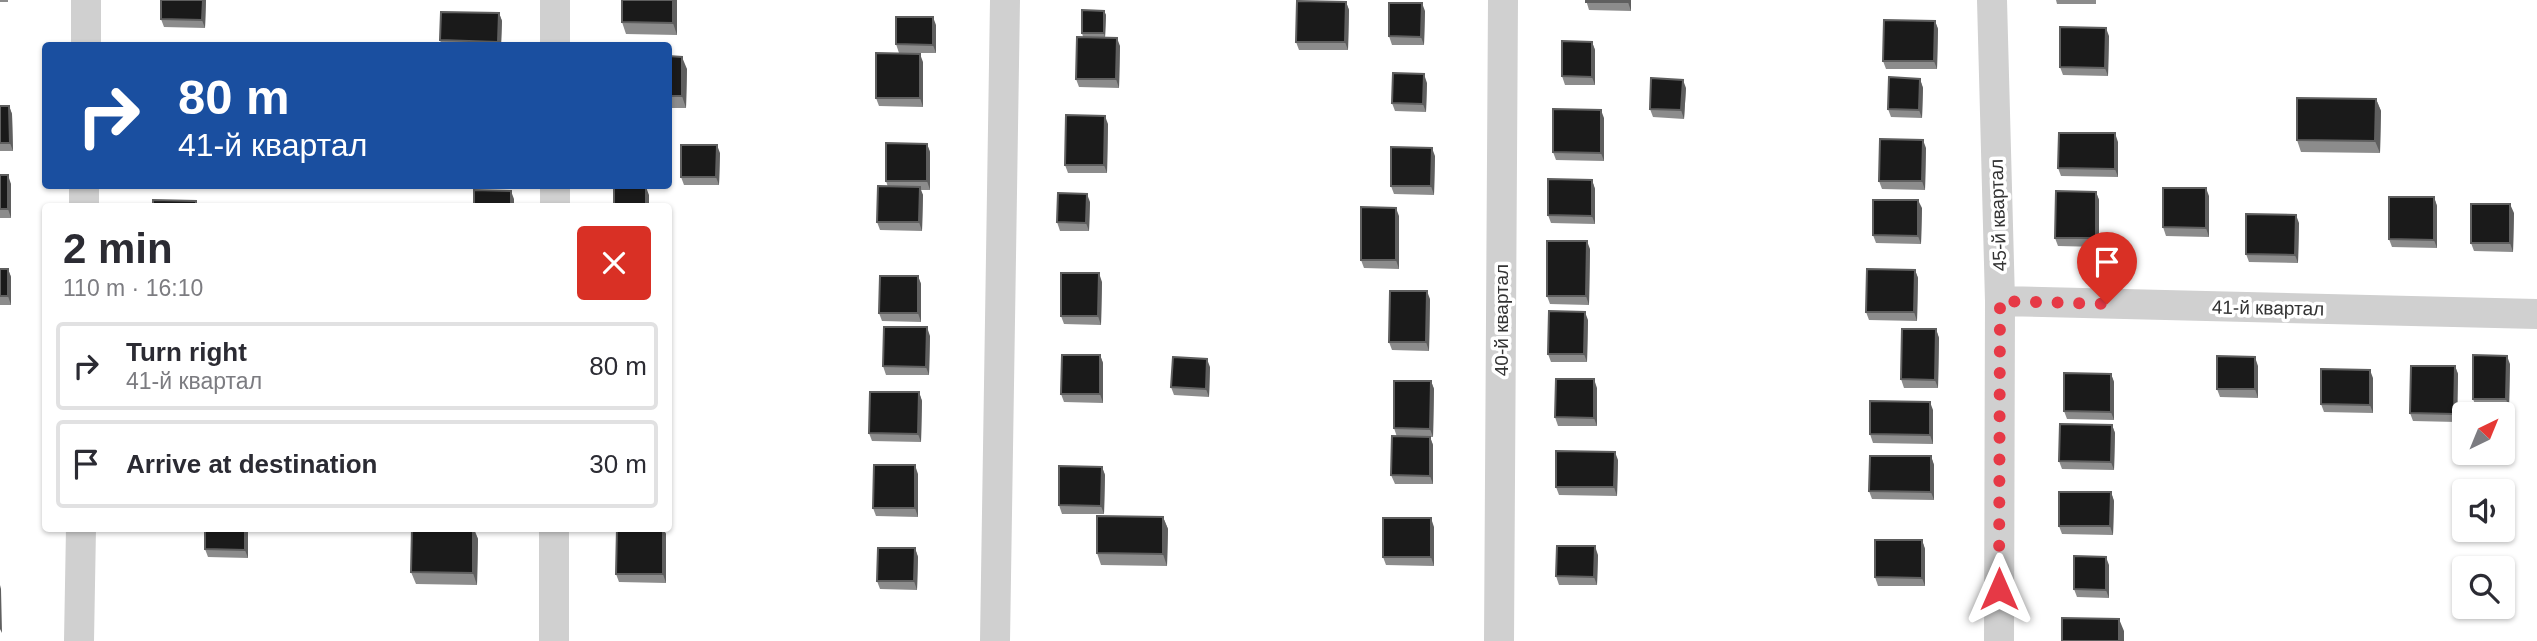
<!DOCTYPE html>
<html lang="en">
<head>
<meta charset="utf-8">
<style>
  :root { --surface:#fff; --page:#f7f7f7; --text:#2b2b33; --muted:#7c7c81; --line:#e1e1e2 }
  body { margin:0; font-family:Helvetica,sans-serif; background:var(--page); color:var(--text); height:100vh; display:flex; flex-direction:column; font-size:26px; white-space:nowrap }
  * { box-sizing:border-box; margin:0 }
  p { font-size:23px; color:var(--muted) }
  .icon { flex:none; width:38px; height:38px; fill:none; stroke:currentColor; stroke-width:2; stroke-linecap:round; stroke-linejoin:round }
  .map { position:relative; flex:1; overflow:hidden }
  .drawer { position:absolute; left:42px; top:203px; width:630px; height:329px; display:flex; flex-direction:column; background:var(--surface); border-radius:7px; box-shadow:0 2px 5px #0004 }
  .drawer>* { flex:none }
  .top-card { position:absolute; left:42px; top:42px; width:630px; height:147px; border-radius:7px; box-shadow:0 2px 5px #0004; background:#1a4fa0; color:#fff; overflow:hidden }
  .needle { width:46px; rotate:43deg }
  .fabs { position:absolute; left:2452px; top:402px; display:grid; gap:14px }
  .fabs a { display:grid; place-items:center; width:63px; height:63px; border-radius:7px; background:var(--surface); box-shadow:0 2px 5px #0004; font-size:35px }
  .pin { position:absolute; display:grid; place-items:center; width:60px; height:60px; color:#fff; margin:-72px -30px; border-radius:50% 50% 50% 0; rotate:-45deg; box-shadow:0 0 7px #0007 }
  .pin .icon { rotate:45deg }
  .me { position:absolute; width:77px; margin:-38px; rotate:0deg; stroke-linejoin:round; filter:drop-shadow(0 0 5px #0008) }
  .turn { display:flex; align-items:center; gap:24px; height:147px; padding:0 21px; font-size:32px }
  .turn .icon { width:91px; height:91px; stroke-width:2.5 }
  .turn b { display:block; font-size:49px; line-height:60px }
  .round { display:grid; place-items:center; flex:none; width:74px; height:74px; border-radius:7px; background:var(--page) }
  .head { display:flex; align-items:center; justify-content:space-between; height:119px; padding:0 21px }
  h1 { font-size:42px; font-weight:600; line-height:52px }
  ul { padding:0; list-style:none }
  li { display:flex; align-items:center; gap:21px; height:88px; margin:0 14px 10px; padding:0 7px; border:4px solid var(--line); border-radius:7px }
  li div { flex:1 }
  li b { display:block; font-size:26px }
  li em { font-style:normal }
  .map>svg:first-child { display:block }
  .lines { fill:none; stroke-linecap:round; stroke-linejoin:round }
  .minor { stroke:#d0d0d0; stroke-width:30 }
  .wall { fill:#8c8c8c }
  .shaded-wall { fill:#5f5f5f }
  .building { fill:#1a1a1a; stroke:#5f5f5f; stroke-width:2 }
  .route { stroke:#e63946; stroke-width:12; stroke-dasharray:0 21.6 }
  .labels { text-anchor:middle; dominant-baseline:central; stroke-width:7; stroke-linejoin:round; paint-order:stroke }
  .street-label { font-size:19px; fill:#333; stroke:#fff }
</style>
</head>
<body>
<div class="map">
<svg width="2537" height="641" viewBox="0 0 2537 641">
  <rect width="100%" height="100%" fill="#fff"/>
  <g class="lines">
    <path class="minor" d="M 1992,0 L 2000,301 L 1999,641
      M 86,46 L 86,0
      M 555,46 L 555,0
      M 84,206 L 84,186
      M 555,206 L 555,186
      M 2000,301 L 2537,314
      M 79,641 L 81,528
      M 554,641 L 554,528
      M 995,641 L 1005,0
      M 1499,641 L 1503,0"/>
  </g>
  <path class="wall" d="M 0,0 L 8,0 L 8,2 L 0,2 Z
    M 206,0 L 205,28 L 164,27 L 161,19 Z
    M 622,0 L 677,0 L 677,35 L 626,34 L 622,22 Z
    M 1586,0 L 1631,0 L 1631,11 L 1589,10 Z
    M 2056,0 L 2096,0 L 2096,4 L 2057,4 Z
    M 1346,2 L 1349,10 L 1348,50 L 1299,50 L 1296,42 Z
    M 1104,11 L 1106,15 L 1105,38 L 1120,46 L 1119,88 L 1079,87 L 1076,79 L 1083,37 L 1082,33 Z
    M 1425,11 L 1424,45 L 1392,45 L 1389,36 Z
    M 499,13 L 502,21 L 501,46 L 442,46 L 440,40 Z
    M 1935,21 L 1938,29 L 1937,69 L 1886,69 L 1883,61 Z
    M 936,25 L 936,53 L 899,53 L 896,44 Z
    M 2109,36 L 2108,76 L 2063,75 L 2060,67 Z
    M 1592,42 L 1595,50 L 1595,85 L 1565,85 L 1562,76 Z
    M 668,56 L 687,69 L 686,108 L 668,108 Z
    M 923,62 L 923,107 L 879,106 L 876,98 Z
    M 1920,79 L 1923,88 L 1922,118 L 1891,117 L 1888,109 Z
    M 1427,83 L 1426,112 L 1395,111 L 1392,103 Z
    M 1686,88 L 1684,119 L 1653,117 L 1650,109 Z
    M 2376,99 L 2381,111 L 2380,153 L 2301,152 L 2297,140 Z
    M 0,106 L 9,106 L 12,114 L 13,151 L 0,151 Z
    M 1604,118 L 1604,161 L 1556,160 L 1553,152 Z
    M 1108,124 L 1107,173 L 1068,173 L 1065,165 Z
    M 2118,142 L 2118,177 L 2061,176 L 2058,168 Z
    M 927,144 L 930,152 L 930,190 L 920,190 L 923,195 L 922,231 L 880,230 L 877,222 L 888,187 L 886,181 Z
    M 1926,148 L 1925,190 L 1882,189 L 1879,181 Z
    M 720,153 L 719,185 L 684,185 L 681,177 Z
    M 1435,156 L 1434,195 L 1394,194 L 1391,186 Z
    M 0,175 L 11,184 L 11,218 L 0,218 Z
    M 1592,180 L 1595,189 L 1595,224 L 1551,223 L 1548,215 Z
    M 2096,192 L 2099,200 L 2099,247 L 2058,246 L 2055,238 Z
    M 2209,196 L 2209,237 L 2166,236 L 2163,227 Z
    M 2434,197 L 2437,206 L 2437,248 L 2392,247 L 2389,239 Z
    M 1090,202 L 1089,231 L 1060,231 L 1057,222 Z
    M 1922,208 L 1921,244 L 1876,243 L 1873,235 Z
    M 2514,213 L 2513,252 L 2474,251 L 2471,243 Z
    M 1399,216 L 1399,269 L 1364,268 L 1361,260 Z
    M 2299,223 L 2298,263 L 2249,262 L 2246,254 Z
    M 1590,249 L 1589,305 L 1550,304 L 1547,296 Z
    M 0,269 L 8,269 L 11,277 L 11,305 L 0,305 Z
    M 1915,270 L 1918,278 L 1917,321 L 1869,320 L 1866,312 Z
    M 918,276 L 921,284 L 921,322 L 882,321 L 879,313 Z
    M 1102,282 L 1101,325 L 1064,324 L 1061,316 Z
    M 1430,299 L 1429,351 L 1392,350 L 1389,342 Z
    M 1588,320 L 1587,362 L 1551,362 L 1548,354 Z
    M 1936,329 L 1939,338 L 1938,388 L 1904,388 L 1901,379 Z
    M 930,336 L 929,375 L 886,375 L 883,366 Z
    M 1100,355 L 1103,363 L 1103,403 L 1064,402 L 1061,394 Z
    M 2510,364 L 2509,408 L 2476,407 L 2473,399 Z
    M 2258,366 L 2258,398 L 2220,397 L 2217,389 Z
    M 2455,366 L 2458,374 L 2457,422 L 2413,421 L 2410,413 Z
    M 1210,367 L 1209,397 L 1174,395 L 1171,387 Z
    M 2111,374 L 2114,382 L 2114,420 L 2067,419 L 2064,411 Z
    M 2373,378 L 2373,413 L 2324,412 L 2321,404 Z
    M 1431,381 L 1434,389 L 1433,437 L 1397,437 L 1394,428 Z
    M 1597,388 L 1597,426 L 1558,426 L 1555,417 Z
    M 919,392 L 922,401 L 921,442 L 872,441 L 869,433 Z
    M 1933,410 L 1933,444 L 1873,443 L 1870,434 Z
    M 2112,425 L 2115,433 L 2114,470 L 2062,469 L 2059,461 Z
    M 1430,437 L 1433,445 L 1433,484 L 1395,484 L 1391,475 Z
    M 1931,456 L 1934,465 L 1934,500 L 1872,499 L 1869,491 Z
    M 1618,460 L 1617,496 L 1559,495 L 1556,487 Z
    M 1102,467 L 1105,475 L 1104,514 L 1062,514 L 1059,505 Z
    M 918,474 L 918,517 L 876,516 L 873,508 Z
    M 2111,492 L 2114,501 L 2113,535 L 2062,534 L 2059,526 Z
    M 1163,517 L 1168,529 L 1167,566 L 1101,565 L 1097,553 Z
    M 1434,527 L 1434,566 L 1386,565 L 1383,557 Z
    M 412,528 L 474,528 L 478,539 L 477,585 L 416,584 L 411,572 Z
    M 663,528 L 666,534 L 666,583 L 619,582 L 616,574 Z
    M 248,530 L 248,558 L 208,557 L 205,549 Z
    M 1922,540 L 1925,549 L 1925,586 L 1878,586 L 1875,577 Z
    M 915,548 L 918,557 L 917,590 L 880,589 L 877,581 Z
    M 1598,555 L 1597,585 L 1559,585 L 1556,576 Z
    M 2109,565 L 2109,598 L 2077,597 L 2074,589 Z"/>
  <path class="shaded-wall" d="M 203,0 L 206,0 L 205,28 L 202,20 Z
    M 673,0 L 677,0 L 677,35 L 673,23 Z
    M 1628,0 L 1631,0 L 1631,11 L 1628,2 Z
    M 1346,2 L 1349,10 L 1348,50 L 1345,42 Z
    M 1422,3 L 1425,11 L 1424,45 L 1421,37 Z
    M 1104,11 L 1106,15 L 1105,38 L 1104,33 Z
    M 499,13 L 502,21 L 501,46 L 500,46 L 498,42 Z
    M 933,17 L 936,25 L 936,53 L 933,45 Z
    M 1935,21 L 1938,29 L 1937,69 L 1934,61 Z
    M 2106,28 L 2109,36 L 2108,76 L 2105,68 Z
    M 1117,38 L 1120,46 L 1119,88 L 1116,79 Z
    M 1592,42 L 1595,50 L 1595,85 L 1592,77 Z
    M 920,54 L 923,62 L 923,107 L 920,98 Z
    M 682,57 L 687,69 L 686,108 L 682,96 Z
    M 1424,74 L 1427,83 L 1426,112 L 1423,104 Z
    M 1920,79 L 1923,88 L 1922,118 L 1919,110 Z
    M 1683,80 L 1686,88 L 1684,119 L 1681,110 Z
    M 2376,99 L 2381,111 L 2380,153 L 2375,141 Z
    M 9,106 L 12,114 L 13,151 L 10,143 Z
    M 1601,110 L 1604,118 L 1604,161 L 1601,153 Z
    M 1105,116 L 1108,124 L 1107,173 L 1104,165 Z
    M 2115,133 L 2118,142 L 2118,177 L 2115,169 Z
    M 1923,140 L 1926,148 L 1925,190 L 1922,181 Z
    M 927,144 L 930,152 L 930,190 L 927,181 Z
    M 717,145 L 720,153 L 719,185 L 716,177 Z
    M 1432,148 L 1435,156 L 1434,195 L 1431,186 Z
    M 8,175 L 11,184 L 11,218 L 8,209 Z
    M 1592,180 L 1595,189 L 1595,224 L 1592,216 Z
    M 646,187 L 649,195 L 649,206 L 646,206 Z
    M 920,187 L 923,195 L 922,231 L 919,222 Z
    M 2206,188 L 2209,196 L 2209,237 L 2206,228 Z
    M 511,191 L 514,199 L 514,206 L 511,206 Z
    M 2096,192 L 2099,200 L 2099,247 L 2096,238 Z
    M 1087,194 L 1090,202 L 1089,231 L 1086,223 Z
    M 2434,197 L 2437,206 L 2437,248 L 2434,240 Z
    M 1918,200 L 1922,208 L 1921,244 L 1918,236 Z
    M 2510,204 L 2514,213 L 2513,252 L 2510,243 Z
    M 1396,208 L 1399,216 L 1399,269 L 1396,260 Z
    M 2296,215 L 2299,223 L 2298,263 L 2295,255 Z
    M 1587,241 L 1590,249 L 1589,305 L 1586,296 Z
    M 8,269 L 11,277 L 11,305 L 8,296 Z
    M 1915,270 L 1918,278 L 1917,321 L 1914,312 Z
    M 1099,273 L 1102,282 L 1101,325 L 1098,316 Z
    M 918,276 L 921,284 L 921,322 L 918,313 Z
    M 1427,291 L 1430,299 L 1429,351 L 1426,342 Z
    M 1585,312 L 1588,320 L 1587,362 L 1584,354 Z
    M 927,327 L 930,336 L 929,375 L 926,367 Z
    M 1936,329 L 1939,338 L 1938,388 L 1935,380 Z
    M 1100,355 L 1103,363 L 1103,403 L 1100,394 Z
    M 2507,356 L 2510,364 L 2509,408 L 2506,399 Z
    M 2255,357 L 2258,366 L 2258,398 L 2255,389 Z
    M 1207,359 L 1210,367 L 1209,397 L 1206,389 Z
    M 2455,366 L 2458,374 L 2457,422 L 2454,414 Z
    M 2370,370 L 2373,378 L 2373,413 L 2370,405 Z
    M 2111,374 L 2114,382 L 2114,420 L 2111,412 Z
    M 1594,379 L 1597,388 L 1597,426 L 1594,418 Z
    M 1431,381 L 1434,389 L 1433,437 L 1430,429 Z
    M 919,392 L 922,401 L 921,442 L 918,434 Z
    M 1930,402 L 1933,410 L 1933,444 L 1930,435 Z
    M 2112,425 L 2115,433 L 2114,470 L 2111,462 Z
    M 1430,437 L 1433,445 L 1433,484 L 1430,476 Z
    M 1615,452 L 1618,460 L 1617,496 L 1614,487 Z
    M 1931,456 L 1934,465 L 1934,500 L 1931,492 Z
    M 915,465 L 918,474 L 918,517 L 915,508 Z
    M 1102,467 L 1105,475 L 1104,514 L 1101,506 Z
    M 2111,492 L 2114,501 L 2113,535 L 2110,526 Z
    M 1163,517 L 1168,529 L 1167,566 L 1163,554 Z
    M 1431,518 L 1434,527 L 1434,566 L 1431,557 Z
    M 245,528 L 248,528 L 248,558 L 245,550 Z
    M 473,528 L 478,539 L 477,585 L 473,573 Z
    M 663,528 L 666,534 L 666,583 L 663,574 Z
    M 1922,540 L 1925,549 L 1925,586 L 1922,578 Z
    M 1595,546 L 1598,555 L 1597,585 L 1594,577 Z
    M 915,548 L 918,557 L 917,590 L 914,581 Z
    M 2106,557 L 2109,565 L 2109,598 L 2106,590 Z
    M 0,585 L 1,589 L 2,633 L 0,629 Z
    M 2119,619 L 2124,631 L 2124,641 L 2119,641 Z"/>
  <path class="building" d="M 161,0 L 203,0 L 202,20 L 161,19 Z
    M 622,0 L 673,0 L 673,23 L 622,22 Z
    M 1586,0 L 1628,0 L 1628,2 L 1586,2 Z
    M 1297,1 L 1346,2 L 1345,42 L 1296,42 Z
    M 1389,3 L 1422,3 L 1421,37 L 1389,36 Z
    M 1082,10 L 1104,11 L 1104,33 L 1082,33 Z
    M 441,12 L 499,13 L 498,42 L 440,40 Z
    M 896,17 L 933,17 L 933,45 L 896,44 Z
    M 1884,20 L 1935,21 L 1934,61 L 1883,61 Z
    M 2060,27 L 2106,28 L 2105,68 L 2060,67 Z
    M 1077,37 L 1117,38 L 1116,79 L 1076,79 Z
    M 1562,41 L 1592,42 L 1592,77 L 1562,76 Z
    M 876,53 L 920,54 L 920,98 L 876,98 Z
    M 668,56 L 682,57 L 682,96 L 668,96 Z
    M 1393,73 L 1424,74 L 1423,104 L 1392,103 Z
    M 1889,77 L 1920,79 L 1919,110 L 1888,109 Z
    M 1651,78 L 1683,80 L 1681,110 L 1650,109 Z
    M 2297,98 L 2376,99 L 2375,141 L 2297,140 Z
    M 0,106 L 9,106 L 10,143 L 0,143 Z
    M 1553,109 L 1601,110 L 1601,153 L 1553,152 Z
    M 1066,115 L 1105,116 L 1104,165 L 1065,165 Z
    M 2059,133 L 2115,133 L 2115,169 L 2058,168 Z
    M 1880,139 L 1923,140 L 1922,181 L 1879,181 Z
    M 886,143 L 927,144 L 927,181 L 886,181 Z
    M 681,145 L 717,145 L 716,177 L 681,177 Z
    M 1391,147 L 1432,148 L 1431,186 L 1391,186 Z
    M 0,175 L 8,175 L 8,209 L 0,209 Z
    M 1548,179 L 1592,180 L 1592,216 L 1548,215 Z
    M 614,186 L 646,187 L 646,206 L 614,206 Z
    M 878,186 L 920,187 L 919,222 L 877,222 Z
    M 2163,188 L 2206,188 L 2206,228 L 2163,227 Z
    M 474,190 L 511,191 L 511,206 L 474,206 Z
    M 2056,191 L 2096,192 L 2096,238 L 2055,238 Z
    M 1058,193 L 1087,194 L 1086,223 L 1057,222 Z
    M 2389,197 L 2434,197 L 2434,240 L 2389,239 Z
    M 153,200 L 196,201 L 196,206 L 153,206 Z
    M 1873,200 L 1918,200 L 1918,236 L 1873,235 Z
    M 2471,204 L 2510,204 L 2510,243 L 2471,243 Z
    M 1361,207 L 1396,208 L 1396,260 L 1361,260 Z
    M 2246,214 L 2296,215 L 2295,255 L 2246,254 Z
    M 1547,241 L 1587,241 L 1586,296 L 1547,296 Z
    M 0,269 L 8,269 L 8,296 L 0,296 Z
    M 1867,269 L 1915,270 L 1914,312 L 1866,312 Z
    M 1061,273 L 1099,273 L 1098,316 L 1061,316 Z
    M 880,276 L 918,276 L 918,313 L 879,313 Z
    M 1390,291 L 1427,291 L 1426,342 L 1389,342 Z
    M 1549,311 L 1585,312 L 1584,354 L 1548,354 Z
    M 884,327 L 927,327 L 926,367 L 883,366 Z
    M 1902,329 L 1936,329 L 1935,380 L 1901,379 Z
    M 1062,355 L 1100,355 L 1100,394 L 1061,394 Z
    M 2473,355 L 2507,356 L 2506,399 L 2473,399 Z
    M 2217,356 L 2255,357 L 2255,389 L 2217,389 Z
    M 1173,357 L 1207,359 L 1206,389 L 1171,387 Z
    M 2411,366 L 2455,366 L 2454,414 L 2410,413 Z
    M 2321,369 L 2370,370 L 2370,405 L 2321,404 Z
    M 2064,373 L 2111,374 L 2111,412 L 2064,411 Z
    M 1556,379 L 1594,379 L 1594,418 L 1555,417 Z
    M 1394,381 L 1431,381 L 1430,429 L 1394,428 Z
    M 870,392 L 919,392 L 918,434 L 869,433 Z
    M 1870,401 L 1930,402 L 1930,435 L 1870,434 Z
    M 2060,424 L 2112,425 L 2111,462 L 2059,461 Z
    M 1392,436 L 1430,437 L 1430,476 L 1391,475 Z
    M 1556,451 L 1615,452 L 1614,487 L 1556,487 Z
    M 1870,456 L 1931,456 L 1931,492 L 1869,491 Z
    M 874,465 L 915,465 L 915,508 L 873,508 Z
    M 1059,466 L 1102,467 L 1101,506 L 1059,505 Z
    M 2059,492 L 2111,492 L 2110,526 L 2059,526 Z
    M 1097,516 L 1163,517 L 1163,554 L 1097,553 Z
    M 1383,518 L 1431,518 L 1431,557 L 1383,557 Z
    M 205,528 L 245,528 L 245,550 L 205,549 Z
    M 412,528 L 473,528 L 473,573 L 411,572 Z
    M 617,528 L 663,528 L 663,574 L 616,574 Z
    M 1875,540 L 1922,540 L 1922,578 L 1875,577 Z
    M 1557,546 L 1595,546 L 1594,577 L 1556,576 Z
    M 878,548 L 915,548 L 914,581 L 877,581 Z
    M 2074,556 L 2106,557 L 2106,590 L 2074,589 Z
    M 2062,618 L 2119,619 L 2119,641 L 2062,641 Z"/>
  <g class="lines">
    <path class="route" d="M 1999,589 L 2000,301 L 2107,304"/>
  </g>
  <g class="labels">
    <g class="street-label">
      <text transform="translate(1998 215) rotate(-92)">45-й квартал</text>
      <text transform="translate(2268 308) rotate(1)">41-й квартал</text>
      <text transform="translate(1501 320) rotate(-90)">40-й квартал</text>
    </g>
  </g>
</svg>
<div class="fabs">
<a><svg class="needle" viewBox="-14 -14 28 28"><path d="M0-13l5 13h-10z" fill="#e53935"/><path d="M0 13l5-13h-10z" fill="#7c7c81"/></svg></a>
<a><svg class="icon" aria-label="sound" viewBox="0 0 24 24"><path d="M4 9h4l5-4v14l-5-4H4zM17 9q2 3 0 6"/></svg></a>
<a><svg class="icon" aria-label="search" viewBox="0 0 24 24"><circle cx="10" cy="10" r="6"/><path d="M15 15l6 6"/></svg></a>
</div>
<div class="pin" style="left:2107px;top:304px;background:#d93025"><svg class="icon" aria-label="arrive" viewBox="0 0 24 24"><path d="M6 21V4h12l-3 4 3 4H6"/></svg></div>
<svg class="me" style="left:1999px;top:589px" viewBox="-20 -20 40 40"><path d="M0-17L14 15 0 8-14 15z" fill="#e63946" stroke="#fff" stroke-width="4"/></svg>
<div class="top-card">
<div class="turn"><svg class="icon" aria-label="right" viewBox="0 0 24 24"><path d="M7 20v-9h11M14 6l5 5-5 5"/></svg><div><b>80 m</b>41-й квартал</div></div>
</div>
<section class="drawer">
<div class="head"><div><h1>2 min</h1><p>110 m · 16:10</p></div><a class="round" style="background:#d93025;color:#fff"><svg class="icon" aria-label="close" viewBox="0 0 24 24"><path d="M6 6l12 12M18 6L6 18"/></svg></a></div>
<ul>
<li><svg class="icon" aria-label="right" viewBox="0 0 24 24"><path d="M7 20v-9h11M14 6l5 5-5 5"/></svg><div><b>Turn right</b><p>41-й квартал</p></div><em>80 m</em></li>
<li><svg class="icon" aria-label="arrive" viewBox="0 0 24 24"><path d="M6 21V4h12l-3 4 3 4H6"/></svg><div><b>Arrive at destination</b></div><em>30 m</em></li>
</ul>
</section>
</div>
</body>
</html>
